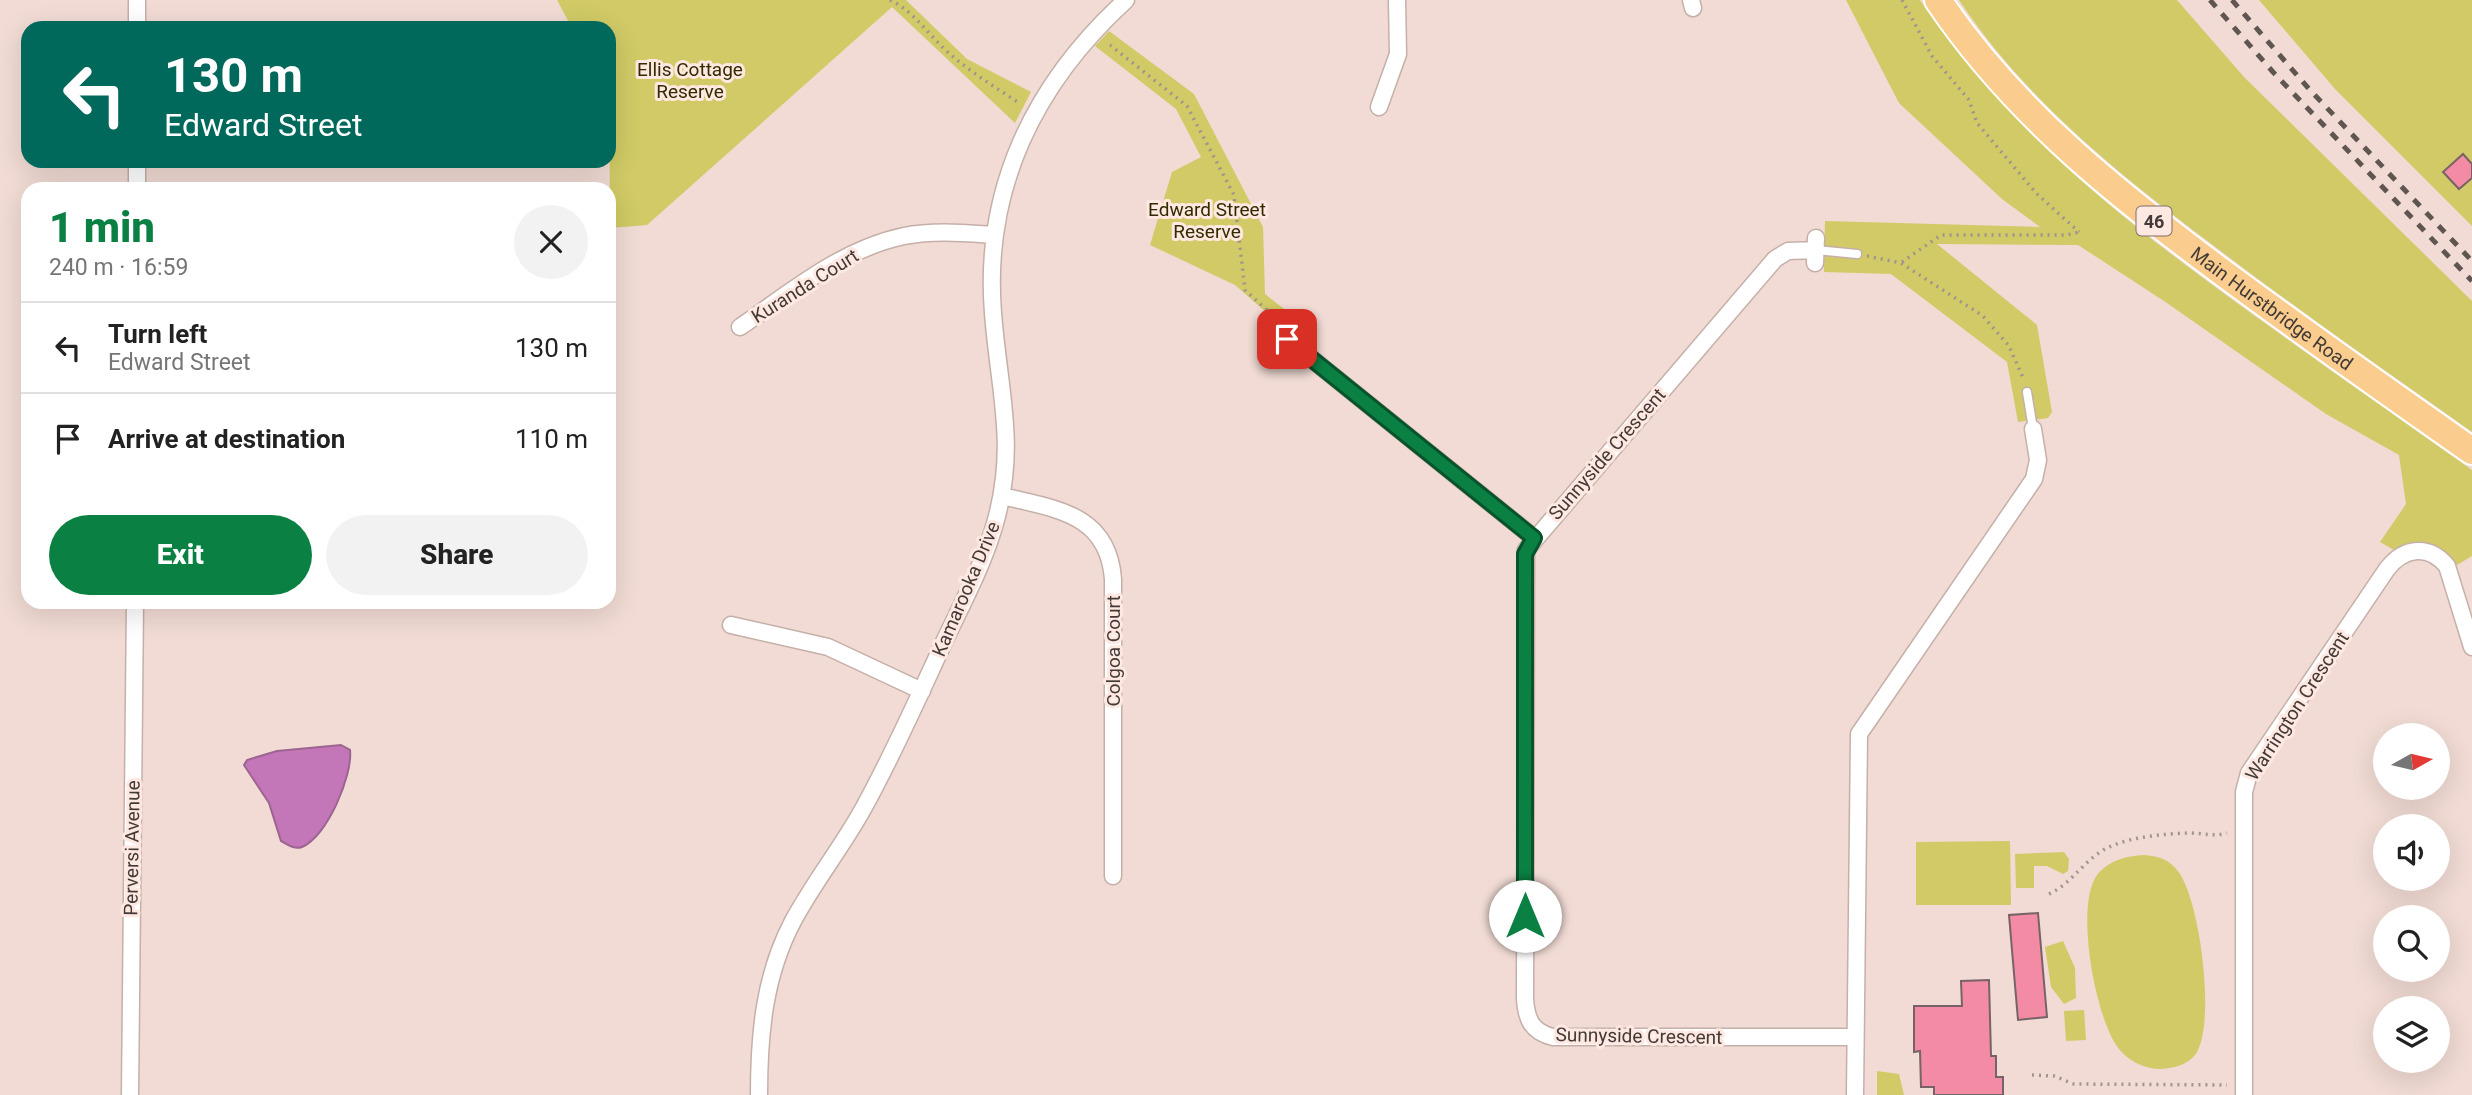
<!DOCTYPE html>
<html lang="en">
<head>
<meta charset="utf-8">
<style>
  :root { --surface:#fff; --page:#f2f2f2; --text:#222; --muted:#767676; --line:#e0e0e0; --accent:#0b8043 }
  body { margin:0; font-family:Roboto,sans-serif; background:var(--page); color:var(--text); height:100vh; display:flex; flex-direction:column; font-size:26px; white-space:nowrap }
  * { box-sizing:border-box; margin:0 }
  p { font-size:23px; color:var(--muted) }
  .icon { flex:none; width:38px; height:38px; fill:none; stroke:currentColor; stroke-width:2; stroke-linecap:round; stroke-linejoin:round }
  .map { position:relative; flex:1; overflow:hidden }
  .panel { position:absolute; left:21px; top:182px; width:595px; height:427px; display:flex; flex-direction:column; background:var(--surface); border-radius:21px; box-shadow:0 7px 28px #0002 }
  .panel>* { flex:none }
  .guide { position:absolute; left:21px; top:21px; width:595px; height:147px; border-radius:21px; box-shadow:0 7px 28px #0002; background:#00695c; color:#fff; overflow:hidden }
  .needle { width:46px; rotate:82deg }
  .fabs { position:absolute; left:2373px; top:723px; display:grid; gap:14px }
  .fabs a { display:grid; place-items:center; width:77px; height:77px; border-radius:50%; background:var(--surface); box-shadow:0 7px 28px #0002; font-size:35px }
  .pin { position:absolute; display:grid; place-items:center; width:60px; height:60px; color:#fff; margin:-30px; border-radius:14px; box-shadow:0 4px 10px #0006 }
  .me { position:absolute; width:77px; margin:-38px; rotate:0deg; stroke-linejoin:round; filter:drop-shadow(0 0 5px #0008) }
  .turn { display:flex; align-items:center; gap:24px; height:147px; padding:0 28px; font-size:32px }
  .turn .icon { width:91px; height:91px; stroke-width:2.5 }
  .turn b { display:block; font-size:49px; line-height:60px }
  .round { display:grid; place-items:center; flex:none; width:74px; height:74px; border-radius:37px; background:var(--page) }
  .headline { display:flex; align-items:center; justify-content:space-between; height:119px; padding:0 28px }
  h1 { font-size:42px; font-weight:800; line-height:52px; color:var(--accent) }
  .cta { display:flex; gap:14px; margin-top:auto; padding:14px 28px }
  .cta a { flex:1; height:80px; border-radius:42px; background:var(--accent); color:#fff; font-size:28px; font-weight:800; line-height:80px; text-align:center }
  .cta a+a { background:var(--page); color:var(--text) }
  ul { padding:0; list-style:none }
  li { display:flex; align-items:center; gap:21px; height:91px; padding:0 28px; border-top:2px solid var(--line) }
  li div { flex:1 }
  li b { display:block; font-size:26px }
  li em { font-style:normal }
  .map>svg:first-child { display:block }
  .green { fill:#d1ca66 }
  .water { fill:#c376b8; stroke:#9c6491; stroke-width:2 }
  .building { fill:#f48ba4; stroke:#776367; stroke-width:2 }
  .lines { fill:none; stroke-linecap:round; stroke-linejoin:round }
  .lane-casing { stroke:#c5b0a9; stroke-width:11 }
  .street-casing { stroke:#c5b0a9; stroke-width:19 }
  .primary-casing { stroke:#fff; stroke-width:30 }
  .path { stroke:#a3938e; stroke-width:3.5; stroke-dasharray:2 5; stroke-linecap:butt }
  .lane { stroke:#fff; stroke-width:8 }
  .street { stroke:#fff; stroke-width:16 }
  .primary { stroke:#facd8e; stroke-width:26 }
  .rail { stroke:#5f5551; stroke-width:5; stroke-dasharray:9 9; stroke-linecap:butt }
  .route-casing { stroke:#07532c; stroke-width:18 }
  .route { stroke:#0b8043; stroke-width:12 }
  .labels { text-anchor:middle; dominant-baseline:central; stroke-width:6; stroke-linejoin:round; paint-order:stroke }
  .shield { fill:#ffe8e1; stroke:#7b6e6a; stroke-width:2 }
  .shield-label { font-size:18px; font-weight:bold; fill:#423a37 }
  .park-label { font-size:19px; fill:#302c00; stroke:#ffe8e1 }
  .street-label { font-size:19px; fill:#423a37; stroke:#ffe8e1 }
</style>
</head>
<body>
<div class="map">
<svg width="2472" height="1095" viewBox="0 0 2472 1095">
  <rect width="100%" height="100%" fill="#f1dbd4"/>
  <path class="green" d="M 557,0 L 906,0 L 967,59 L 1031,92 L 1015,123 L 892,7 L 647,225 L 610,228 L 609,28 L 572,28 Z
    M 1846,0 L 1920,0 C 2011,134 2125,222 2255,316 C 2327,368 2400,419 2472,470 L 2472,556 L 2457,565 C 2441,543 2418,538 2394,550 L 2380,542 L 2406,504 L 2399,455 L 2326,414 L 2164,301 L 2078,245 L 1937,244 L 2037,325 L 2052,412 L 2048,418 L 2018,422 L 2007,362 L 1891,274 L 1824,272 L 1825,221 L 2040,227 L 2002,199 L 1899,103 Z
    M 1959,0 L 2177,0 L 2244,77 L 2472,301 L 2472,432 C 2387,372 2301,312 2218,249 C 2122,177 2026,101 1959,0 Z
    M 2259,0 L 2472,0 L 2472,226 L 2335,89 Z
    M 1109,31 L 1194,94 L 1263,227 L 1265,294 L 1293,316 L 1284,328 L 1235,285 L 1150,245 L 1172,172 L 1201,157 L 1176,109 L 1095,46 Z
    M 2010,841 L 2011,905 L 1916,905 L 1916,842 Z
    M 2064,852 L 2069,859 L 2068,871 L 2063,874 L 2047,866 L 2034,866 L 2034,888 L 2016,888 L 2015,854 Z
    M 2144,855 C 2157,856 2169,859 2177,870 C 2200,896 2217,1027 2195,1055 C 2187,1065 2174,1068 2161,1069 C 2146,1069 2129,1062 2119,1049 C 2096,1021 2074,907 2097,875 C 2109,860 2127,856 2144,855 Z
    M 2063,941 L 2075,968 L 2076,998 L 2064,1004 L 2051,987 L 2045,947 Z
    M 2084,1010 L 2086,1040 L 2066,1041 L 2064,1011 Z
    M 1877,1071 L 1899,1074 L 1904,1095 L 1877,1095 Z"/>
  <path class="water" d="M 341,745 L 350,750 C 353,775 327,837 302,847 C 294,850 287,844 281,841 L 269,803 L 244,765 L 247,760 L 277,751 Z"/>
  <path class="building" d="M 2463,154 L 2472,164 L 2472,178 L 2459,189 L 2443,172 Z
    M 2038,913 L 2047,1017 L 2018,1020 L 2009,915 Z
    M 1989,980 L 1991,1056 L 1996,1056 L 1996,1077 L 2003,1077 L 2003,1095 L 1934,1095 L 1934,1087 L 1921,1087 L 1920,1051 L 1914,1052 L 1914,1006 L 1962,1006 L 1961,981 Z"/>
  <g class="lines">
    <defs>
      <path id="lane" d="M 1816,250 L 1857,254
        M 2027,392 L 2033,429"/>
      <path id="street" d="M 1691,0 L 1693,8
        M 137,28 L 137,0
        M 1379,107 L 1398,54 L 1397,0
        M 137,161 L 137,189
        M 1816,250 L 1788,251 L 1775,259 L 1526,550 L 1525,998 C 1526,1018 1531,1032 1553,1037 L 1855,1037
        M 1815,263 L 1816,238
        M 740,327 C 791,292 842,249 904,236 C 934,230 965,233 995,235
        M 1287,339 L 1534,538
        M 1278,350 L 1295,328
        M 1002,496 C 1055,509 1108,513 1113,579 L 1113,876
        M 731,625 L 828,647 L 922,691
        M 130,1095 L 135,602
        M 759,1095 C 759,1034 764,976 793,921 C 814,882 842,847 863,809 C 893,755 918,698 944,642 C 962,604 982,567 994,527 C 1018,446 999,393 993,313 C 983,188 1035,83 1126,0
        M 1855,1095 L 1859,734 L 2034,479 L 2038,460 L 2033,429
        M 2244,1095 L 2244,792 L 2249,773 L 2387,569 C 2404,547 2429,544 2447,566 L 2472,647"/>
      <g id="primary">
        <path id="s1" d="M 1938,0 C 2015,115 2124,200 2234,281 C 2313,339 2392,395 2472,451"/>
      </g>
    </defs>
    <use href="#lane" class="lane-casing"/>
    <use href="#street" class="street-casing"/>
    <use href="#primary" class="primary-casing"/>
    <path class="path" d="M 890,0 C 915,12 929,36 950,54 C 972,73 996,88 1021,104
      M 1902,0 L 1932,56 L 1969,100 L 1977,123 L 2036,193 L 2079,232
      M 1110,45 L 1187,106 L 1234,195 L 1245,290 L 1280,322
      M 1867,256 L 1901,263 L 1983,316 L 2009,346 L 2024,380
      M 1902,262 L 1941,235 L 2067,235 L 2079,232
      M 2049,894 C 2075,882 2086,855 2114,845 C 2137,836 2165,834 2189,833 C 2203,833 2213,837 2227,833
      M 2032,1075 L 2054,1076 L 2074,1084 L 2227,1085"/>
    <use href="#lane" class="lane"/>
    <use href="#street" class="street"/>
    <use href="#primary" class="primary"/>
    <path class="rail" d="M 2210,0 L 2273,72 L 2472,281
      M 2232,0 L 2309,89 L 2472,261"/>
  </g>
  <g class="lines">
    <defs>
      <path id="route" d="M 1287,339 L 1534,538 L 1525,554 L 1525,916"/>
    </defs>
    <use href="#route" class="route-casing"/>
    <use href="#route" class="route"/>
  </g>
  <g class="labels">
    <rect class="shield" x="2136.5" y="206.5" width="35" height="29" rx="5"/>
    <g class="shield-label">
      <text x="2154" y="221">46</text>
    </g>
    <g class="park-label">
      <text x="690" y="69">Ellis Cottage<tspan x="690" dy="22">Reserve</tspan></text>
      <text x="1207" y="209">Edward Street<tspan x="1207" dy="22">Reserve</tspan></text>
    </g>
    <g class="street-label">
      <text transform="translate(805 286) rotate(-32)">Kuranda Court</text>
      <text stroke="none"><textPath href="#s1" startOffset="457">Main Hurstbridge Road</textPath></text>
      <text transform="translate(1607 454) rotate(-49)">Sunnyside Crescent</text>
      <text transform="translate(966 589) rotate(-67)">Kamarooka Drive</text>
      <text transform="translate(1113 651) rotate(-90)">Colgoa Court</text>
      <text transform="translate(2297 706) rotate(-57)">Warrington Crescent</text>
      <text transform="translate(132 848) rotate(-89)">Perversi Avenue</text>
      <text transform="translate(1639 1036) rotate(1)">Sunnyside Crescent</text>
    </g>
  </g>
</svg>
<div class="fabs">
<a><svg class="needle" viewBox="-14 -14 28 28"><path d="M0-13l5 13h-10z" fill="#e53935"/><path d="M0 13l5-13h-10z" fill="#767676"/></svg></a>
<a><svg class="icon" aria-label="sound" viewBox="0 0 24 24"><path d="M4 9h4l5-4v14l-5-4H4zM17 9q2 3 0 6"/></svg></a>
<a><svg class="icon" aria-label="search" viewBox="0 0 24 24"><circle cx="10" cy="10" r="6"/><path d="M15 15l6 6"/></svg></a>
<a><svg class="icon" aria-label="layers" viewBox="0 0 24 24"><path d="M12 4l9 5-9 5-9-5zM3 14l9 5 9-5"/></svg></a>
</div>
<div class="pin" style="left:1287px;top:339px;background:#d93025"><svg class="icon" aria-label="arrive" viewBox="0 0 24 24"><path d="M6 21V4h12l-3 4 3 4H6"/></svg></div>
<svg class="me" style="left:1525px;top:916px" viewBox="-20 -20 40 40"><circle r="19" fill="#fff"/><path d="M0-13L10 11 0 6-10 11z" fill="#0b8043"/></svg>
<div class="guide">
<div class="turn"><svg class="icon" aria-label="left" viewBox="0 0 24 24"><path d="M17 20v-9H6M10 6l-5 5 5 5"/></svg><div><b>130 m</b>Edward Street</div></div>
</div>
<section class="panel">
<div class="headline"><div><h1>1 min</h1><p>240 m · 16:59</p></div><a class="round"><svg class="icon" aria-label="close" viewBox="0 0 24 24"><path d="M6 6l12 12M18 6L6 18"/></svg></a></div>
<ul>
<li><svg class="icon" aria-label="left" viewBox="0 0 24 24"><path d="M17 20v-9H6M10 6l-5 5 5 5"/></svg><div><b>Turn left</b><p>Edward Street</p></div><em>130 m</em></li>
<li><svg class="icon" aria-label="arrive" viewBox="0 0 24 24"><path d="M6 21V4h12l-3 4 3 4H6"/></svg><div><b>Arrive at destination</b></div><em>110 m</em></li>
</ul>
<div class="cta"><a>Exit</a><a>Share</a></div>
</section>
</div>
</body>
</html>
